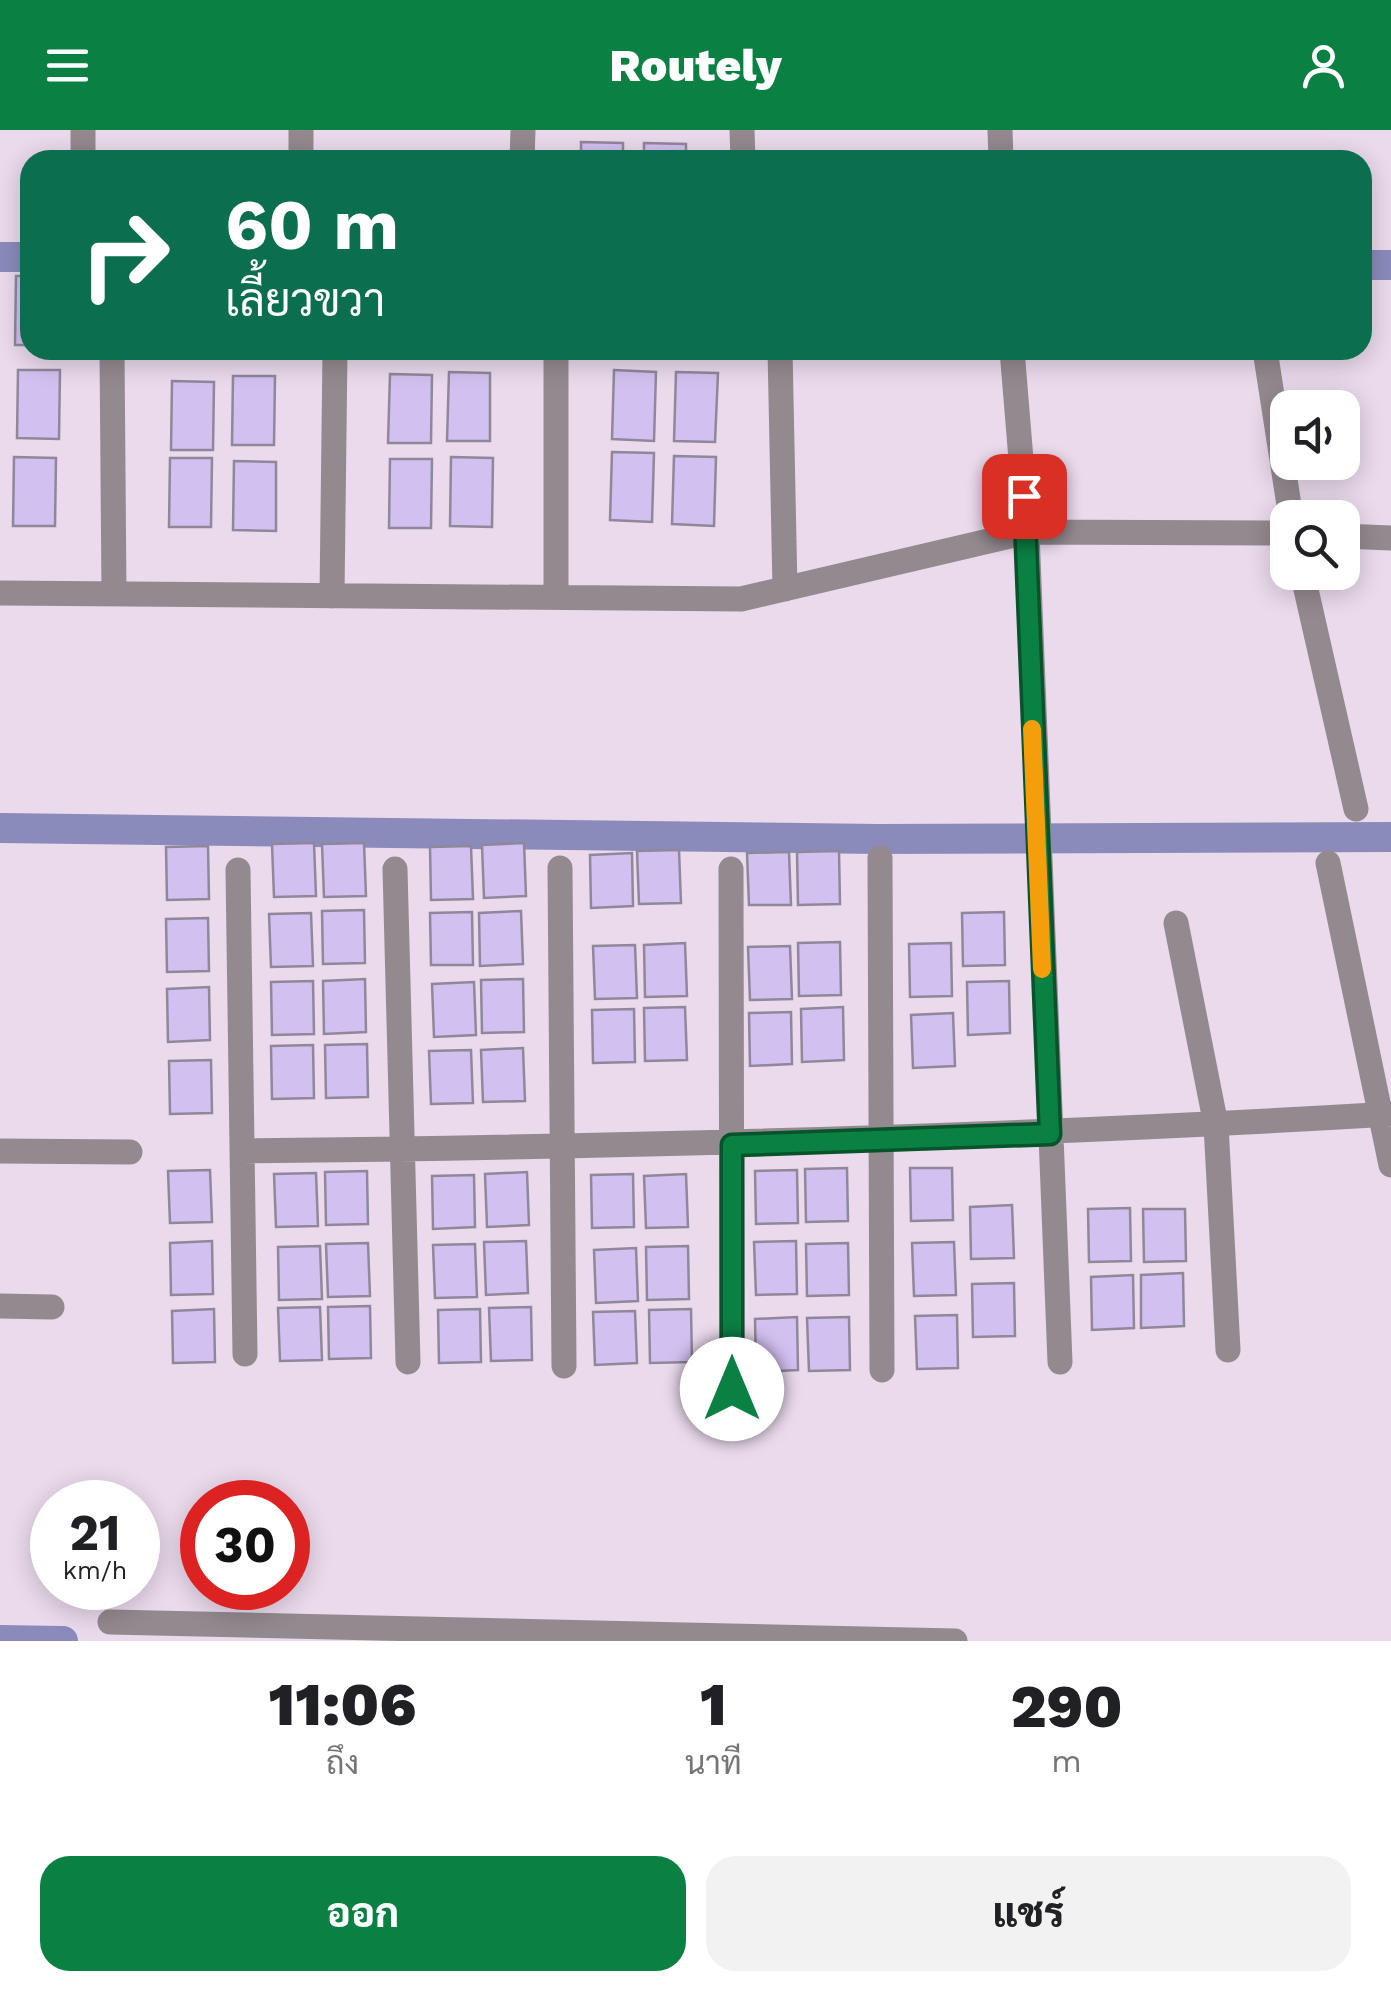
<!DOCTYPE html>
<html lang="th">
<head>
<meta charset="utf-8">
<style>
  :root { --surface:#fff; --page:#f2f2f2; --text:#202124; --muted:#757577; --accent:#0b8043 }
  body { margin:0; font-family:"Work Sans",Sarabun,sans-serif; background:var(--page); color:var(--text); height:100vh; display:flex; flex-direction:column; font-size:38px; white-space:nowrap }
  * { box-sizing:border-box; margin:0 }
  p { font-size:32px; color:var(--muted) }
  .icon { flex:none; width:55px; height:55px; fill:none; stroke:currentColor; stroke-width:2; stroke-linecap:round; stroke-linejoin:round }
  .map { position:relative; height:1511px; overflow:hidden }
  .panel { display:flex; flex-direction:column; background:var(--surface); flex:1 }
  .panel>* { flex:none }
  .hud { position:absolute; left:20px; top:20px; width:1352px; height:210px; border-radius:30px; box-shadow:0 5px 25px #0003; background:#0b6e4f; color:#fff; overflow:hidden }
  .controls { position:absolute; left:1270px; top:260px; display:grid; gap:20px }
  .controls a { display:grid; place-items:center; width:90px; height:90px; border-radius:20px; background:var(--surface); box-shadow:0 5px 25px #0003; font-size:50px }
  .speed { position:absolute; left:30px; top:1350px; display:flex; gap:20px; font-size:50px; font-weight:700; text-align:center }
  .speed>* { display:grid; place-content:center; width:130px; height:130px; border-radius:50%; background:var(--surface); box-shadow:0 5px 25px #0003; line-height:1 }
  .speed small { font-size:25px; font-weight:400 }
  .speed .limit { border:15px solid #d22; background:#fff; color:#111 }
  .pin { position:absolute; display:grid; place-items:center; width:85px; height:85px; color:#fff; margin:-42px; border-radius:20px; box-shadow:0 5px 15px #0006 }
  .me { position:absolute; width:110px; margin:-55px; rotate:0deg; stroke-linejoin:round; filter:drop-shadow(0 0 8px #0008) }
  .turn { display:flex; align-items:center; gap:35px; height:210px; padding:0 40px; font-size:45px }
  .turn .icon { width:130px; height:130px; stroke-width:2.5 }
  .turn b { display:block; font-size:70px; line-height:85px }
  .eta { display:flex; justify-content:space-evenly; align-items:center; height:170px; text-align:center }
  .eta b { font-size:60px; font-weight:800; line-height:70px }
  .cta { display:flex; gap:20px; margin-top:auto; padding:20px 40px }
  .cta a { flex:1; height:115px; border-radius:30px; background:var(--accent); color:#fff; font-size:40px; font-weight:800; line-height:115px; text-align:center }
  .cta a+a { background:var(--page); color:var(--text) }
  header { display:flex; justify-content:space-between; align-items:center; height:130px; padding:0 40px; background:var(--accent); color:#fff; font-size:45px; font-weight:800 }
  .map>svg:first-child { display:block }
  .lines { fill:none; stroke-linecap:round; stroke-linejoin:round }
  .canal { stroke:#8a8bba; stroke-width:30 }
  .building { fill:#d2c0f0; stroke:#8f889b; stroke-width:2.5 }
  .minor { stroke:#938a8f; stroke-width:25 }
  .route-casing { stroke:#07532c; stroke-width:25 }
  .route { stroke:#0b8043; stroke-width:18 }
  .slow { stroke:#f59e0b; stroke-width:18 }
</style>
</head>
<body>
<header><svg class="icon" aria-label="menu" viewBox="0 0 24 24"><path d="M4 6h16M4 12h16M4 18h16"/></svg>Routely<svg class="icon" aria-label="person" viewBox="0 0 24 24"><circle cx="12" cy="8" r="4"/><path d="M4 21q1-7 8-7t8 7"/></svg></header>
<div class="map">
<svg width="1391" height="1511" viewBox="0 0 1391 1511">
  <rect width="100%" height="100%" fill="#eadaec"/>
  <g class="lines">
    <path class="canal" d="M 0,127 L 30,127
      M 1362,135 L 1391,135
      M 0,698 L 878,709 L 1391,707
      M 0,1510 L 63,1511"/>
  </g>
  <path class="building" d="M 581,12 L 623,13 L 623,30 L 581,30 Z
    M 644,13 L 686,14 L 686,30 L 644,30 Z
    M 16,146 L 30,146 L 30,215 L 15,215 Z
    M 18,240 L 60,240 L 59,309 L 17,308 Z
    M 614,240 L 656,242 L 654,311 L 612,309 Z
    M 449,242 L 490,243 L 490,311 L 447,311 Z
    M 676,242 L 718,243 L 715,312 L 674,311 Z
    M 390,244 L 432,245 L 431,313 L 388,313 Z
    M 233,246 L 275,246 L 274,315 L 232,315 Z
    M 172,251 L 214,252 L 213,320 L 171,320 Z
    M 612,322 L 654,323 L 652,392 L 610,390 Z
    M 674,326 L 716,327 L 714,396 L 672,394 Z
    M 14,327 L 56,328 L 55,396 L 13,396 Z
    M 451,327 L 493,328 L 492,397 L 450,396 Z
    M 170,328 L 212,328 L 211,397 L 169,397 Z
    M 390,329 L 432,329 L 431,398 L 389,398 Z
    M 234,331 L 276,332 L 276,401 L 233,400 Z
    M 314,713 L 316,766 L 274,767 L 272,714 Z
    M 364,713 L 366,766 L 324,767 L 322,714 Z
    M 524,713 L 526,766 L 484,768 L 482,715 Z
    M 208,716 L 209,769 L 167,770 L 166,717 Z
    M 471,716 L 473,769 L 431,770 L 430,717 Z
    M 679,720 L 681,773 L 639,774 L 637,721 Z
    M 839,721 L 840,774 L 798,775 L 797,722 Z
    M 789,722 L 791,775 L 749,775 L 747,723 Z
    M 632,723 L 633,776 L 591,778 L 590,725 Z
    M 364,780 L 365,833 L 323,834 L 322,781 Z
    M 521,781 L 523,834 L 480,836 L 479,783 Z
    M 472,782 L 473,835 L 431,835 L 430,783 Z
    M 1004,782 L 1005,835 L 963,836 L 962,783 Z
    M 311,783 L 313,836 L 271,837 L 269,784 Z
    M 208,788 L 209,841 L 167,842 L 166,789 Z
    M 840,812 L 841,865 L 799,866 L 798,813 Z
    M 685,813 L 687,866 L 645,867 L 644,815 Z
    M 951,813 L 952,866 L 910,867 L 909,814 Z
    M 635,815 L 637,868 L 595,869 L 593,816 Z
    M 790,816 L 792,869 L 750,870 L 748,817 Z
    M 365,849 L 366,902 L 324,904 L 323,851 Z
    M 523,849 L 524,902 L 482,903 L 481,850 Z
    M 313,851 L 314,904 L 272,905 L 271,852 Z
    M 1009,851 L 1010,903 L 968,905 L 967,852 Z
    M 474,852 L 476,905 L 434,907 L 432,854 Z
    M 209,857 L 210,910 L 168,912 L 167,859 Z
    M 685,877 L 687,930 L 645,931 L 644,878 Z
    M 843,877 L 844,930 L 802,932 L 801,879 Z
    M 634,879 L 635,932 L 593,933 L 592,880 Z
    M 791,882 L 792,934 L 750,936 L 749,883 Z
    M 953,883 L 955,936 L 913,938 L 911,885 Z
    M 367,914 L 368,967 L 326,968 L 325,915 Z
    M 313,915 L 314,968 L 272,969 L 271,916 Z
    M 523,918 L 525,971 L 483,972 L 481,920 Z
    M 471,920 L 473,973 L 431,974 L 429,921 Z
    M 211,930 L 212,983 L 170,984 L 169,931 Z
    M 847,1038 L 848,1091 L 806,1092 L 805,1039 Z
    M 910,1038 L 952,1038 L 953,1090 L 911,1091 Z
    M 210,1040 L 212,1092 L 170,1093 L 168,1041 Z
    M 797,1040 L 798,1093 L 756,1094 L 755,1041 Z
    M 367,1041 L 368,1094 L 326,1095 L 325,1042 Z
    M 527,1042 L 529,1095 L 487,1097 L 485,1044 Z
    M 316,1043 L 318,1096 L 276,1097 L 274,1044 Z
    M 633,1044 L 634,1097 L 592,1098 L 591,1045 Z
    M 686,1044 L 688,1097 L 646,1098 L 644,1046 Z
    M 474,1045 L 475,1097 L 433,1099 L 432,1046 Z
    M 1012,1075 L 1014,1128 L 971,1129 L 970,1077 Z
    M 1130,1078 L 1131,1131 L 1089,1132 L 1088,1079 Z
    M 1143,1079 L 1185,1079 L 1186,1131 L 1144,1132 Z
    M 212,1111 L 213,1164 L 171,1165 L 170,1113 Z
    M 526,1111 L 528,1163 L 486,1165 L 484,1112 Z
    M 796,1111 L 797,1164 L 756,1165 L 754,1112 Z
    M 954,1112 L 956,1165 L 914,1166 L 912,1113 Z
    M 368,1113 L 370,1166 L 328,1167 L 326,1114 Z
    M 848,1113 L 849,1165 L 807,1166 L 806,1114 Z
    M 475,1114 L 477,1167 L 435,1168 L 433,1115 Z
    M 320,1116 L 322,1169 L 279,1170 L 278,1117 Z
    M 688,1116 L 689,1169 L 647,1170 L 646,1117 Z
    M 636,1118 L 638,1171 L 596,1173 L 594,1120 Z
    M 1183,1143 L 1184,1196 L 1141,1198 L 1141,1145 Z
    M 1133,1145 L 1134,1198 L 1092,1200 L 1091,1147 Z
    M 1014,1153 L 1015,1206 L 973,1207 L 972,1154 Z
    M 370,1176 L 371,1228 L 329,1229 L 328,1177 Z
    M 320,1177 L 322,1230 L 280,1231 L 278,1178 Z
    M 531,1177 L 532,1230 L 491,1231 L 489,1178 Z
    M 214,1179 L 215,1232 L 173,1233 L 172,1181 Z
    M 480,1179 L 481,1232 L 439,1233 L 438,1180 Z
    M 691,1179 L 692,1232 L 650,1233 L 649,1180 Z
    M 635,1181 L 637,1233 L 595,1235 L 593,1182 Z
    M 957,1185 L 958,1238 L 917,1239 L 915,1186 Z
    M 797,1187 L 798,1240 L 756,1242 L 755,1189 Z
    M 849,1187 L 850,1240 L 809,1241 L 807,1188 Z"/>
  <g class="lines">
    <path class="minor" d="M 83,0 L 83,30
      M 742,0 L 743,30
      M 1000,0 L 1001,30
      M 301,30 L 301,0
      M 522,30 L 523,0
      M 112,220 L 114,464
      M 556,220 L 556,467
      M 780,220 L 785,459
      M 1012,220 L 1027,402 L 1060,1232
      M 1265,220 L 1291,388
      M 1342,406 L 1391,408
      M 1302,442 L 1356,679
      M 0,463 L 741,469 L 1027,402 L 1288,403
      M 332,466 L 335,220
      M 880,728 L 882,1240
      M 1328,733 L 1391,1035
      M 560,738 L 564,1236
      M 395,739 L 408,1232
      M 731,739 L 732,1259
      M 238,740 L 245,1224
      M 1176,793 L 1216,995 L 1228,1220
      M 0,1021 L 130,1022
      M 242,1021 C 626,1017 1008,1007 1391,984
      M 0,1176 L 52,1177
      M 110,1492 L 955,1511"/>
  </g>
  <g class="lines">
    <defs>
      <path id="route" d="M 732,1259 L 732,1015 L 1050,1004 L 1024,366"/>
    </defs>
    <use href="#route" class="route-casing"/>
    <use href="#route" class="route"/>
    <path class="slow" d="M 1032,599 L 1042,839"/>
  </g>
</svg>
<div class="controls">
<a><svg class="icon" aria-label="sound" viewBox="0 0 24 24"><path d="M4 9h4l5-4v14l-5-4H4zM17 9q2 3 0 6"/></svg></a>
<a><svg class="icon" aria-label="search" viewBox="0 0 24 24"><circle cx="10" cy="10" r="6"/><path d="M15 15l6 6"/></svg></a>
</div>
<div class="speed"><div>21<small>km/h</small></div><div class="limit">30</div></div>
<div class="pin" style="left:1024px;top:366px;background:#d93025"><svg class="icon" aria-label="arrive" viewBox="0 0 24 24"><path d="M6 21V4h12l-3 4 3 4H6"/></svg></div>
<svg class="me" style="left:732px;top:1259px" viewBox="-20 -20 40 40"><circle r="19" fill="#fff"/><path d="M0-13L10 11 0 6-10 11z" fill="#0b8043"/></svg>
<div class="hud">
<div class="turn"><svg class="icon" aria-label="right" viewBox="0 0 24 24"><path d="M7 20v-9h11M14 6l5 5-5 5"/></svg><div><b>60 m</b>เลี้ยวขวา</div></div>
</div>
</div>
<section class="panel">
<div class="eta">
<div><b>11:06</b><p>ถึง</p></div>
<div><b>1</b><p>นาที</p></div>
<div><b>290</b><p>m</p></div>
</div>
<div class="cta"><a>ออก</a><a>แชร์</a></div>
</section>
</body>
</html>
